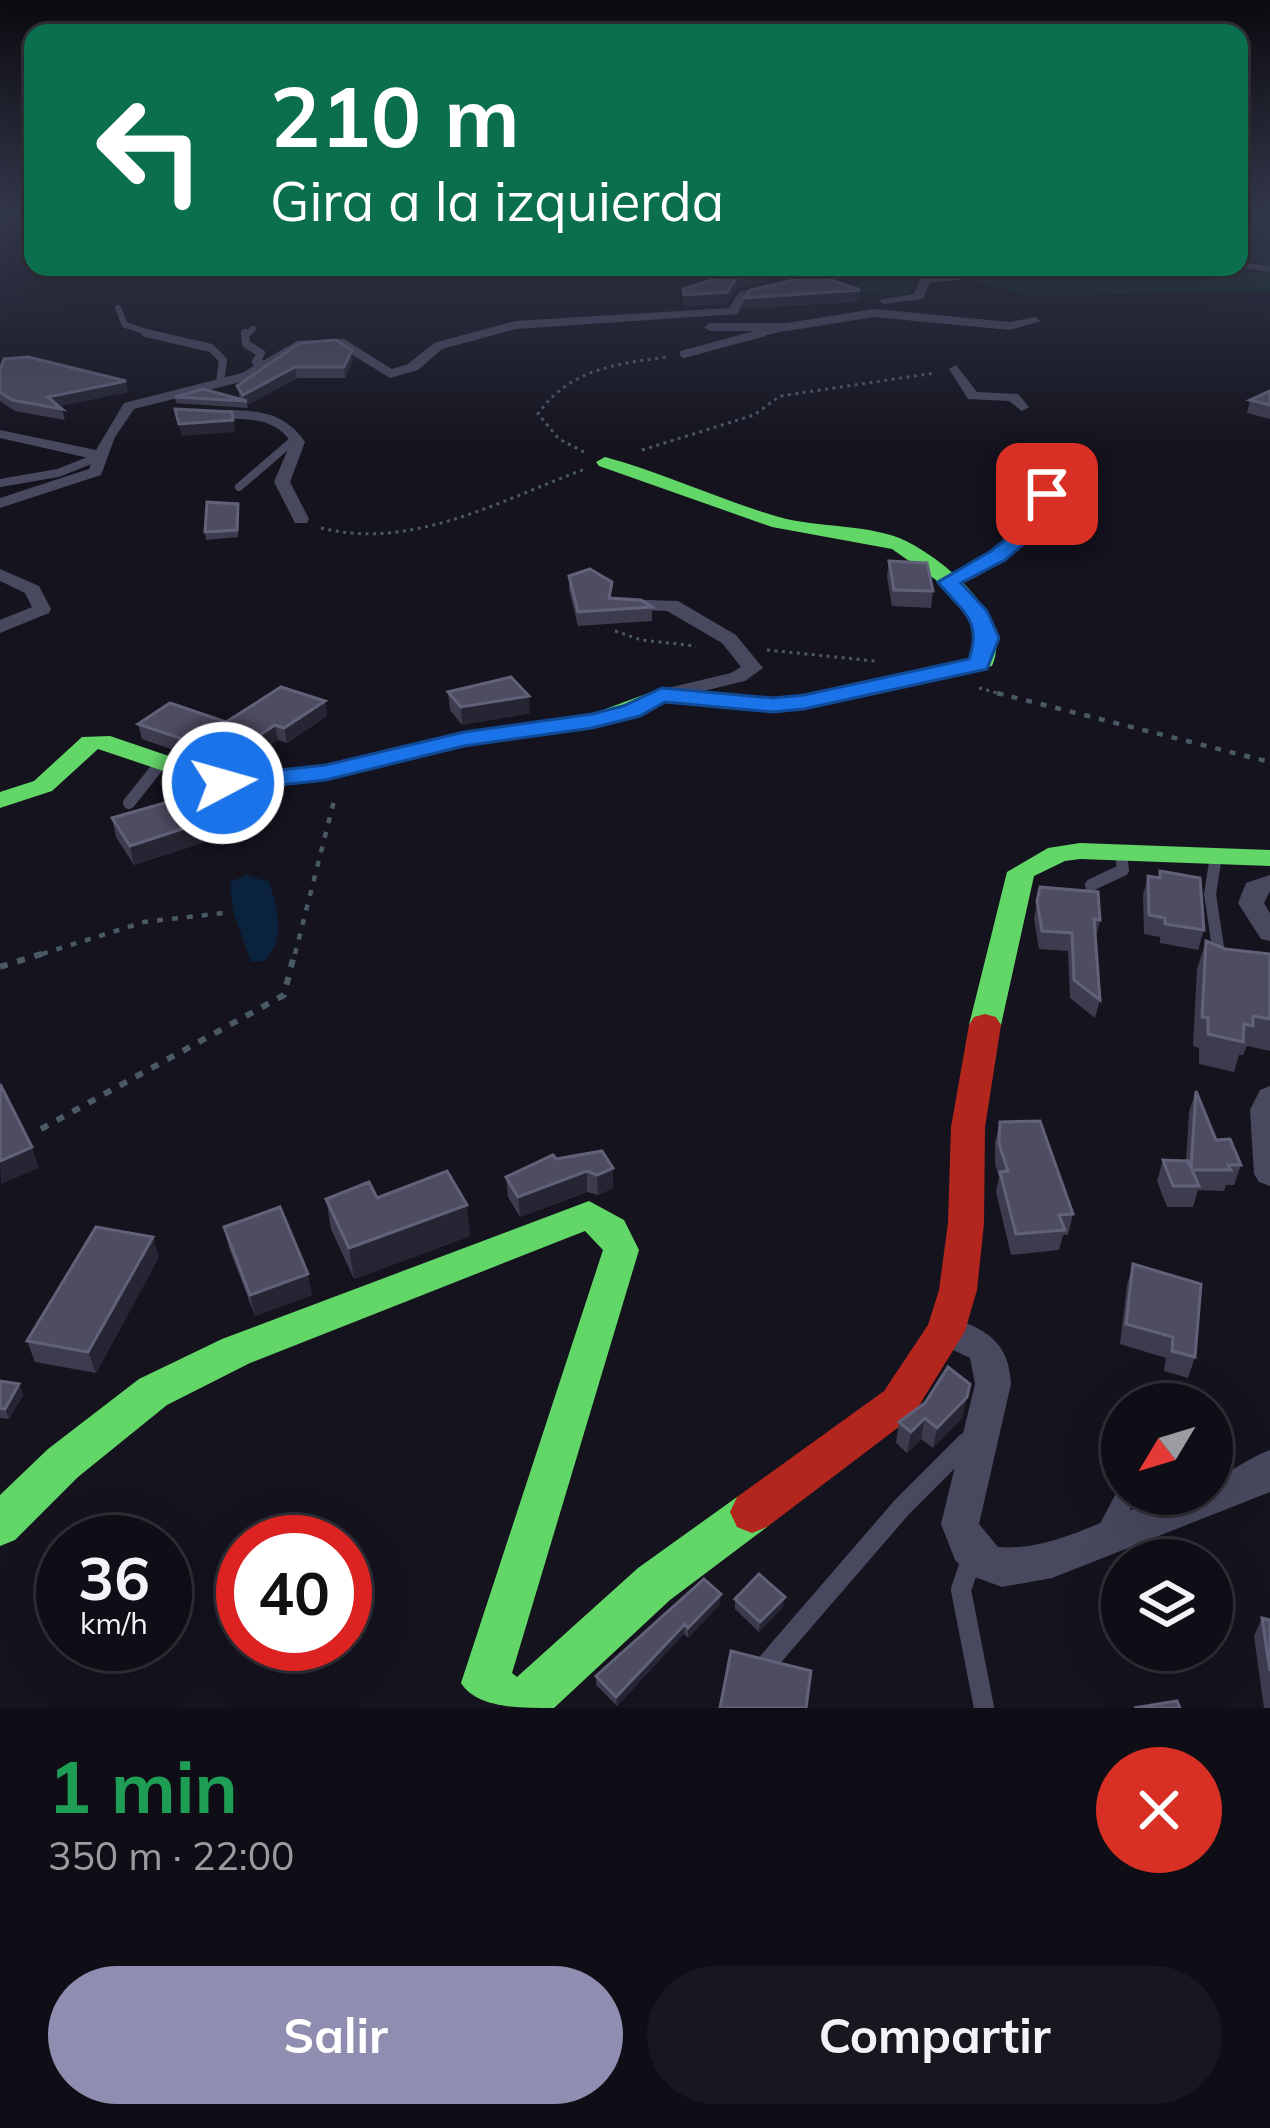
<!DOCTYPE html>
<html lang="es">
<head>
<meta charset="utf-8">
<style>
  :root { --surface:#0f0e16; --page:#18171f; --text:#f1f3f6; --muted:#9b9ca1; --line:#2f2e35; --accent:#908eb0 }
  body { margin:0; font-family:Mulish,sans-serif; background:var(--page); color:var(--text); height:100vh; display:flex; flex-direction:column; font-size:45px; white-space:nowrap }
  * { box-sizing:border-box; margin:0 }
  p { font-size:39px; color:var(--muted) }
  .icon { flex:none; width:66px; height:66px; fill:none; stroke:currentColor; stroke-width:2; stroke-linecap:round; stroke-linejoin:round }
  .map { position:relative; height:1708px; overflow:hidden }
  .details { display:flex; flex-direction:column; background:var(--surface); flex:1 }
  .details>* { flex:none }
  .guide { position:absolute; left:24px; top:24px; width:1224px; height:252px; border-radius:24px; box-shadow:0 12px 48px #0002,0 0 0 3px var(--line); background:#0b6e4f; color:#fff; overflow:hidden }
  .needle { width:78px; rotate:232deg }
  .buttons { position:absolute; left:1101px; top:1383px; display:grid; gap:24px }
  .buttons a { display:grid; place-items:center; width:132px; height:132px; border-radius:50%; background:var(--surface); box-shadow:0 12px 48px #0002,0 0 0 3px var(--line); font-size:60px }
  .speed { position:absolute; left:36px; top:1515px; display:flex; gap:24px; font-size:60px; font-weight:700; text-align:center }
  .speed>* { display:grid; place-content:center; width:156px; height:156px; border-radius:50%; background:var(--surface); box-shadow:0 12px 48px #0002,0 0 0 3px var(--line); line-height:1 }
  .speed small { font-size:30px; font-weight:400 }
  .speed .limit { border:18px solid #d22; background:#fff; color:#111 }
  .pin { position:absolute; display:grid; place-items:center; width:102px; height:102px; color:#fff; margin:-51px; border-radius:24px; box-shadow:0 6px 18px #0006 }
  .me { position:absolute; width:132px; margin:-66px; rotate:84deg; stroke-linejoin:round; filter:drop-shadow(0 0 9px #0008) }
  .turn { display:flex; align-items:center; gap:42px; height:252px; padding:0 48px; font-size:54px }
  .turn .icon { width:156px; height:156px; stroke-width:2.5 }
  .turn b { display:block; font-size:84px; line-height:102px }
  .round { display:grid; place-items:center; flex:none; width:126px; height:126px; border-radius:63px; background:var(--page) }
  .overview { display:flex; align-items:center; justify-content:space-between; height:204px; padding:0 48px }
  h1 { font-size:72px; font-weight:700; line-height:90px; color:#1e9e55 }
  .button { display:flex; gap:24px; margin-top:auto; padding:24px 48px }
  .button a { flex:1; height:138px; border-radius:72px; background:var(--accent); color:#fff; font-size:48px; font-weight:700; line-height:138px; text-align:center }
  .button a+a { background:var(--page); color:var(--text) }
  .map>svg:first-child { display:block }
  .green { fill:#112928 }
  .water { fill:#0b223d }
  .lines { fill:none; stroke-linecap:round; stroke-linejoin:round }
  .path-far2 { stroke:#4a5a65; stroke-width:3; stroke-dasharray:3 4.5; stroke-linecap:butt }
  .path-far1 { stroke:#4a5a65; stroke-width:4.5; stroke-dasharray:6 9; stroke-linecap:butt }
  .path { stroke:#4a5a65; stroke-width:6; stroke-dasharray:8 10; stroke-linecap:butt }
  .lane-far4 { stroke:#48495f; stroke-width:6 }
  .lane-far3 { stroke:#48495f; stroke-width:8 }
  .lane-far2 { stroke:#48495f; stroke-width:12 }
  .lane-far1 { stroke:#48495f; stroke-width:15 }
  .lane { stroke:#48495f; stroke-width:20 }
  .street { fill:#48495f; fill-rule:evenodd }
  .fast { fill:#63d668; fill-rule:evenodd }
  .jam { fill:#b3261e; fill-rule:evenodd }
  .wall { fill:#3d3c4e }
  .shaded-wall { fill:#262533 }
  .building { fill:#4d4c61; stroke:#62617a; stroke-width:3 }
  .route { fill:#1a73e8; stroke:#114b97; stroke-width:3 }
</style>
</head>
<body>
<div class="map">
<svg width="1270" height="1708" viewBox="0 0 1270 1708">
  <rect width="100%" height="100%" fill="#14131e"/>
  <path class="green" d="M 1239,212 L 1270,212 L 1270,266 L 1239,259 Z
    M 499,267 L 813,267 L 650,275 Z
    M 835,267 L 1024,267 C 1105,294 1187,264 1270,274 L 1270,291 L 1027,296 L 958,275 L 915,278 L 907,296 L 856,293 L 854,286 L 869,281 L 863,270 Z"/>
  <path class="water" d="M 247,875 L 269,882 C 278,909 286,938 265,961 L 251,962 L 233,911 L 230,882 Z"/>
  <g class="lines">
    <path class="path-far2" d="M 642,450 L 754,415 L 780,396 L 935,373
      M 584,452 L 559,439 L 538,414 C 569,369 616,364 667,357
      M 321,528 C 412,551 501,500 585,469
      M 615,631 L 641,640 L 696,646
      M 767,650 L 875,661
      M 979,688 L 1008,696"/>
    <path class="path-far1" d="M 997,693 L 1270,762
      M 42,954 L 144,922 L 223,913
      M 295,954 L 335,797"/>
    <path class="path" d="M 0,967 L 51,951
      M 41,1129 L 284,995 L 295,951"/>
    <path class="lane-far4" d="M 118,308 L 125,325 L 159,336
      M 245,336 L 253,329
      M 751,336 L 782,328"/>
    <path class="lane-far3" d="M 146,333 L 211,348 L 223,360 L 220,383
      M 245,333 L 246,344 L 261,353 L 256,362 L 265,365
      M 684,354 L 762,333
      M 0,483 L 58,473 L 101,456
      M 239,487 L 296,438"/>
    <path class="lane-far2" d="M 221,779 L 255,757
      M 129,803 L 160,764
      M 1216,856 L 1210,894 L 1219,954
      M 1091,885 L 1123,870 L 1121,852"/>
    <path class="lane-far1" d="M 1218,951 L 1220,962"/>
    <path class="lane" d="M 1108,1530 L 1127,1494
      M 972,1557 L 961,1590 L 984,1708
      M 763,1668 L 902,1507 L 967,1442"/>
    <path class="street" d="M 1239,262 L 1270,266 L 1270,272 L 1235,267 Z
      M 837,267 L 849,267 L 836,277 L 747,297 L 737,314 L 516,329 L 442,349 L 418,370 L 390,378 L 338,346 L 300,349 L 252,379 L 134,409 L 115,437 L 101,475 L 0,508 L 0,498 L 89,469 L 93,459 L 0,438 L 0,430 L 96,450 L 124,403 L 242,373 L 297,341 L 344,339 L 392,369 L 408,364 L 434,343 L 515,321 L 729,308 L 739,292 L 828,272 Z
      M 957,275 L 961,280 L 930,282 L 923,299 L 884,304 L 878,300 L 914,294 L 921,277 Z
      M 874,309 L 1010,322 L 1035,317 L 1041,321 L 1010,330 L 874,317 L 787,331 L 710,331 L 704,327 L 710,323 L 787,323 Z
      M 956,365 L 977,392 L 1018,394 L 1029,407 L 1022,411 L 1009,401 L 968,399 L 949,369 Z
      M 203,410 C 243,411 280,405 305,442 L 290,482 L 309,519 L 307,523 L 295,523 L 274,482 L 291,442 C 269,410 231,422 198,417 L 196,414 Z
      M 1036,465 L 1074,468 L 1082,473 L 1074,478 L 1046,475 L 1059,512 L 1057,515 C 1030,538 978,589 942,586 L 942,578 L 992,552 L 1042,511 L 1028,470 Z
      M 0,569 L 39,586 L 51,609 L 49,613 L 0,633 L 0,620 L 32,607 L 25,593 L 0,581 Z
      M 619,599 L 678,601 L 736,635 L 763,668 L 745,681 L 662,701 L 655,699 L 655,691 L 731,673 L 741,667 L 722,643 L 667,611 L 612,609 L 612,601 Z
      M 1270,875 L 1270,891 L 1264,903 L 1270,913 L 1270,941 L 1261,939 L 1238,903 L 1246,883 Z
      M 1270,1086 L 1270,1186 L 1259,1182 L 1254,1174 L 1250,1110 L 1260,1090 Z
      M 946,1316 C 984,1328 1009,1340 1011,1384 L 979,1524 L 998,1547 C 1059,1552 1116,1510 1173,1495 C 1185,1492 1200,1494 1212,1494 L 1212,1480 C 1233,1471 1250,1457 1270,1450 L 1270,1492 L 1052,1578 L 1002,1587 L 972,1576 L 955,1560 L 941,1524 L 975,1384 L 970,1358 L 934,1341 L 929,1331 L 934,1321 Z"/>
    <path class="fast" d="M 605,457 C 664,473 720,500 779,517 C 817,528 872,524 906,541 C 946,561 1014,617 992,666 L 804,709 L 773,712 L 666,702 L 639,716 L 592,728 L 464,746 L 326,780 L 223,791 L 98,749 L 52,791 L 0,808 L 0,792 L 34,781 L 82,737 L 110,736 L 225,775 L 326,766 L 464,732 L 592,714 L 662,688 L 773,698 L 804,695 L 974,657 L 977,637 L 969,618 L 936,580 L 892,549 L 772,527 L 599,466 L 596,462 Z
      M 1080,843 L 1270,850 L 1270,866 L 1080,859 L 1065,861 L 1034,876 L 1001,1025 L 996,1033 L 974,1033 L 969,1025 L 1007,872 L 1048,848 Z
      M 589,1201 L 624,1220 L 639,1250 L 512,1673 L 517,1677 L 638,1568 L 737,1497 L 752,1491 L 767,1497 L 774,1512 L 767,1527 L 670,1600 L 554,1708 C 517,1708 477,1708 461,1683 L 603,1250 L 585,1231 L 250,1363 L 167,1405 L 78,1477 L 15,1540 L 0,1546 L 0,1495 L 48,1449 L 139,1379 L 222,1339 Z"/>
    <path class="jam" d="M 985,1014 L 996,1017 L 1001,1025 L 985,1127 L 984,1223 L 977,1290 L 965,1331 L 912,1417 L 767,1527 L 752,1533 L 737,1527 L 730,1512 L 737,1497 L 884,1391 L 928,1325 L 939,1290 L 948,1223 L 951,1127 L 969,1025 L 974,1017 Z"/>
  </g>
  <path class="wall" d="M 300,343 L 353,361 L 345,378 L 297,378 L 247,405 L 248,408 L 176,403 L 175,397 L 240,399 L 237,386 Z
    M 0,370 L 128,392 L 59,406 L 62,409 L 65,420 L 15,411 L 0,401 Z
    M 1270,391 L 1270,419 L 1247,413 L 1250,400 Z
    M 239,511 L 238,537 L 206,540 L 205,532 Z
    M 889,561 L 933,591 L 931,608 L 892,606 L 887,577 Z
    M 569,576 L 611,598 L 652,607 L 652,621 L 578,626 L 569,590 Z
    M 448,692 L 530,713 L 462,725 L 450,710 Z
    M 325,701 L 327,716 L 287,743 L 278,740 L 263,750 L 238,747 L 213,764 L 142,739 L 138,724 L 226,722 Z
    M 112,818 L 211,840 L 134,865 L 116,837 Z
    M 1160,871 L 1204,930 L 1198,950 L 1160,943 L 1160,937 L 1144,934 L 1143,895 L 1148,876 L 1159,877 Z
    M 1040,887 L 1100,920 L 1096,937 L 1100,1000 L 1095,1018 L 1070,998 L 1068,951 L 1039,949 L 1034,919 Z
    M 1206,941 L 1225,949 L 1270,954 L 1270,1051 L 1247,1046 L 1243,1055 L 1239,1055 L 1234,1072 L 1199,1064 L 1199,1048 L 1193,1046 L 1197,969 Z
    M 1196,1091 L 1216,1140 L 1241,1165 L 1234,1185 L 1226,1185 L 1224,1191 L 1198,1190 L 1193,1207 L 1167,1207 L 1157,1181 L 1163,1160 L 1186,1161 L 1189,1112 Z
    M 1000,1122 L 1073,1214 L 1068,1235 L 1063,1235 L 1059,1250 L 1011,1255 L 996,1192 L 999,1177 L 995,1164 L 995,1142 Z
    M 556,1159 L 613,1168 L 613,1188 L 598,1195 L 587,1192 L 520,1217 L 508,1197 L 506,1177 Z
    M 377,1198 L 470,1236 L 354,1279 L 331,1229 L 326,1199 Z
    M 224,1227 L 312,1295 L 255,1316 L 229,1248 Z
    M 159,1257 L 96,1373 L 35,1362 L 27,1341 Z
    M 1133,1264 L 1195,1357 L 1188,1378 L 1164,1371 L 1166,1358 L 1120,1344 L 1127,1285 Z
    M 0,1381 L 19,1384 L 23,1395 L 9,1419 L 0,1418 Z
    M 970,1384 L 962,1418 L 933,1448 L 921,1439 L 907,1453 L 896,1443 L 899,1422 Z
    M 735,1599 L 783,1607 L 759,1632 L 735,1609 Z
    M 720,1604 L 688,1638 L 684,1634 L 617,1706 L 596,1685 L 596,1676 Z
    M 1262,1618 L 1270,1620 L 1270,1708 L 1264,1708 L 1254,1636 Z"/>
  <path class="shaded-wall" d="M 780,267 L 787,267 L 787,276 L 738,288 L 726,304 L 683,306 L 684,295 L 738,276 Z
    M 860,290 L 859,302 L 743,309 L 744,298 Z
    M 352,350 L 353,361 L 345,378 L 344,367 Z
    M 295,367 L 297,378 L 247,405 L 247,401 L 244,401 L 243,395 Z
    M 126,381 L 128,392 L 50,408 L 48,397 Z
    M 233,420 L 235,432 L 182,436 L 179,424 Z
    M 529,696 L 530,713 L 462,725 L 461,707 Z
    M 325,701 L 327,716 L 287,743 L 284,728 Z
    M 275,725 L 278,740 L 263,750 L 260,735 Z
    M 235,731 L 238,747 L 213,764 L 210,748 Z
    M 207,821 L 211,840 L 134,865 L 130,846 Z
    M 32,1147 L 39,1168 L 1,1184 L 0,1161 Z
    M 613,1168 L 613,1188 L 598,1195 L 597,1175 Z
    M 587,1171 L 587,1192 L 520,1217 L 518,1197 Z
    M 467,1205 L 470,1236 L 354,1279 L 349,1248 Z
    M 153,1237 L 159,1257 L 96,1373 L 88,1352 Z
    M 308,1274 L 312,1295 L 255,1316 L 250,1295 Z
    M 19,1384 L 23,1395 L 9,1419 L 5,1409 Z
    M 967,1397 L 962,1418 L 933,1448 L 937,1428 Z
    M 925,1418 L 921,1439 L 907,1453 L 911,1432 Z
    M 721,1594 L 720,1604 L 688,1638 L 688,1628 Z
    M 785,1597 L 783,1607 L 759,1632 L 760,1622 Z
    M 685,1624 L 684,1634 L 617,1706 L 616,1697 Z"/>
  <path class="building" d="M 780,267 L 738,276 L 727,292 L 684,295 L 683,289 L 727,275 Z
    M 816,275 L 860,290 L 744,298 L 750,290 Z
    M 336,340 L 352,350 L 344,367 L 295,367 L 243,395 L 237,386 L 300,343 Z
    M 28,357 L 126,381 L 48,397 L 62,409 L 12,400 L 0,392 L 0,370 L 4,359 Z
    M 203,389 L 247,401 L 175,397 Z
    M 1270,391 L 1270,405 L 1250,400 Z
    M 175,409 L 232,412 L 233,420 L 179,424 Z
    M 207,502 L 238,504 L 237,530 L 205,532 Z
    M 889,561 L 927,563 L 933,591 L 894,590 Z
    M 590,569 L 612,582 L 609,598 L 641,600 L 652,607 L 578,612 L 569,576 Z
    M 511,677 L 529,696 L 461,707 L 448,692 Z
    M 281,687 L 325,701 L 284,728 L 275,725 L 260,735 L 235,731 L 210,748 L 138,724 L 170,703 L 226,722 Z
    M 189,796 L 207,821 L 130,846 L 112,818 Z
    M 1160,871 L 1200,878 L 1204,930 L 1165,924 L 1165,918 L 1149,915 L 1148,876 L 1160,878 Z
    M 1040,887 L 1098,892 L 1100,920 L 1094,919 L 1100,1000 L 1074,980 L 1072,933 L 1042,931 L 1037,901 Z
    M 1206,941 L 1225,949 L 1270,954 L 1270,1019 L 1253,1016 L 1253,1026 L 1244,1024 L 1243,1042 L 1208,1034 L 1208,1018 L 1202,1017 Z
    M 0,1084 L 32,1147 L 0,1161 Z
    M 1196,1091 L 1216,1140 L 1230,1139 L 1241,1165 L 1228,1165 L 1231,1170 L 1192,1170 L 1199,1186 L 1173,1186 L 1163,1160 L 1188,1161 L 1191,1168 Z
    M 1040,1121 L 1073,1214 L 1059,1215 L 1065,1230 L 1016,1234 L 1000,1172 L 1008,1171 L 999,1144 L 1000,1122 Z
    M 602,1151 L 613,1168 L 597,1175 L 587,1171 L 518,1197 L 506,1177 L 553,1155 L 556,1159 Z
    M 447,1171 L 467,1205 L 349,1248 L 326,1199 L 369,1182 L 377,1198 Z
    M 280,1207 L 308,1274 L 250,1295 L 224,1227 Z
    M 96,1227 L 153,1237 L 88,1352 L 27,1341 Z
    M 1133,1264 L 1201,1284 L 1195,1357 L 1172,1351 L 1173,1337 L 1126,1324 Z
    M 948,1367 L 970,1384 L 967,1397 L 937,1428 L 925,1418 L 911,1432 L 899,1422 L 925,1403 Z
    M 0,1381 L 19,1384 L 5,1409 L 0,1408 Z
    M 759,1574 L 785,1597 L 760,1622 L 735,1599 Z
    M 704,1579 L 721,1594 L 688,1628 L 685,1624 L 616,1697 L 596,1676 Z
    M 1262,1618 L 1270,1620 L 1270,1671 Z
    M 731,1651 L 811,1671 L 806,1708 L 720,1708 Z
    M 1177,1701 L 1180,1708 L 1134,1708 Z"/>
  <linearGradient id="sky" x2="0" y2="1"><stop stop-color="#0b0a10"/><stop offset="0.47" stop-color="#34394c"/><stop offset="1" stop-color="#34394c" stop-opacity="0"/></linearGradient>
  <rect width="1270" height="451" fill="url(#sky)"/>
  <path class="route" d="M 1040,491 L 1053,491 L 1058,515 L 1005,560 L 961,583 L 987,611 L 999,638 L 987,669 L 804,709 L 773,712 L 665,702 L 640,716 L 592,728 L 464,746 L 326,780 L 223,791 L 210,783 L 223,776 L 326,765 L 464,732 L 592,714 L 623,706 L 662,688 L 773,698 L 804,695 L 969,659 C 983,619 961,611 938,582 L 991,551 L 1042,510 Z"/>
</svg>
<div class="buttons">
<a><svg class="needle" viewBox="-14 -14 28 28"><path d="M0-13l5 13h-10z" fill="#e53935"/><path d="M0 13l5-13h-10z" fill="#9b9ca1"/></svg></a>
<a><svg class="icon" aria-label="layers" viewBox="0 0 24 24"><path d="M12 4l9 5-9 5-9-5zM3 14l9 5 9-5"/></svg></a>
</div>
<div class="speed"><div>36<small>km/h</small></div><div class="limit">40</div></div>
<div class="pin" style="left:1047px;top:494px;background:#d93025"><svg class="icon" aria-label="arrive" viewBox="0 0 24 24"><path d="M6 21V4h12l-3 4 3 4H6"/></svg></div>
<svg class="me" style="left:223px;top:783px" viewBox="-20 -20 40 40"><circle r="17" fill="#1a73e8" stroke="#fff" stroke-width="3"/><path d="M0-11L8 9 0 5-8 9z" fill="#fff"/></svg>
<div class="guide">
<div class="turn"><svg class="icon" aria-label="left" viewBox="0 0 24 24"><path d="M17 20v-9H6M10 6l-5 5 5 5"/></svg><div><b>210 m</b>Gira a la izquierda</div></div>
</div>
</div>
<section class="details">
<div class="overview"><div><h1>1 min</h1><p>350 m · 22:00</p></div><a class="round" style="background:#d93025;color:#fff"><svg class="icon" aria-label="close" viewBox="0 0 24 24"><path d="M6 6l12 12M18 6L6 18"/></svg></a></div>
<div class="button"><a>Salir</a><a>Compartir</a></div>
</section>
</body>
</html>
